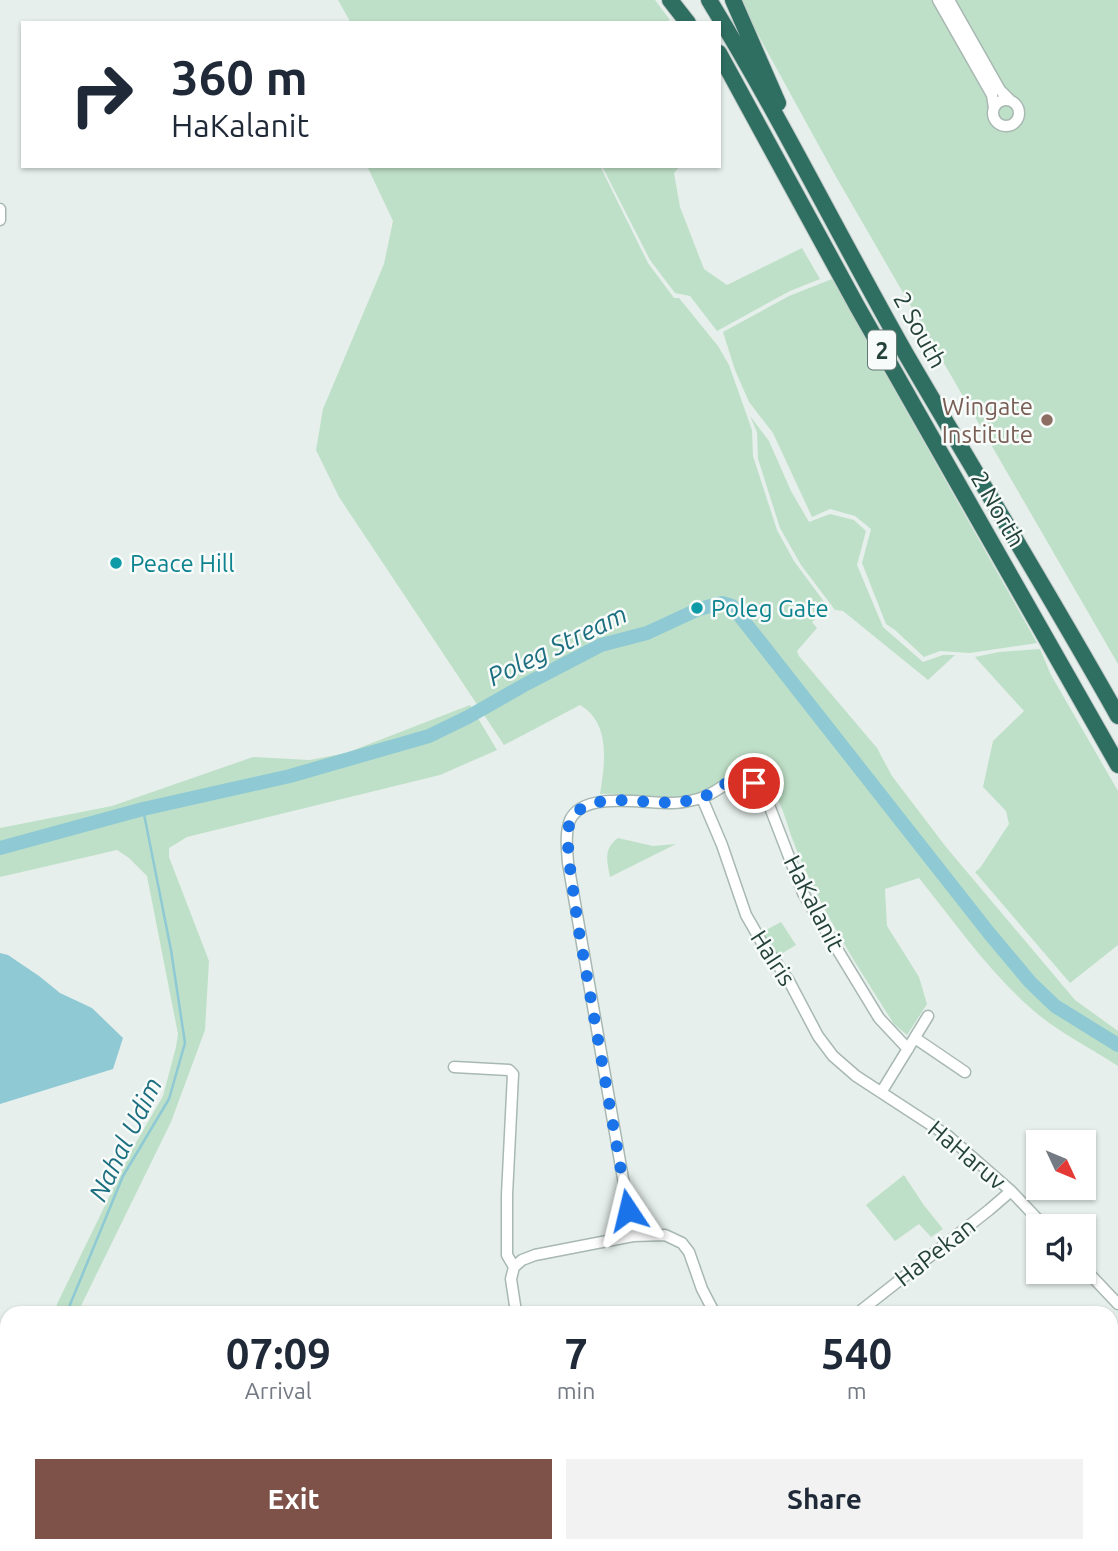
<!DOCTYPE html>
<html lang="en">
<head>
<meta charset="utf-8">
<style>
  :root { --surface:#fff; --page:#f2f2f3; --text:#1f2937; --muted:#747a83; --accent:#7f5249 }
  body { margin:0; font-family:Ubuntu,sans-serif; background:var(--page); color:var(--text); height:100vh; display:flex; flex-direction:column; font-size:26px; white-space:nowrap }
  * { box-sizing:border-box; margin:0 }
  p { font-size:23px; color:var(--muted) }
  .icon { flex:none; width:38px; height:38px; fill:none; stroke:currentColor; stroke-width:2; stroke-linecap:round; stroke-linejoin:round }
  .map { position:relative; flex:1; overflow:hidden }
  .details { position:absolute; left:0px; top:1306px; width:1118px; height:247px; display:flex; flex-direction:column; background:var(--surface); border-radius:21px 21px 0 0; box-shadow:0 2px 5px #0004 }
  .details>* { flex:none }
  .guide { position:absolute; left:21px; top:21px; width:700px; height:147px; border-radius:0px; box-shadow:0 2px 5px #0004; background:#fff; color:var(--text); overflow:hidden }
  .needle { width:46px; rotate:134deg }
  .fabs { position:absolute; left:1026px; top:1130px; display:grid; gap:14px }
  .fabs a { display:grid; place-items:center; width:70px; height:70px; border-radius:0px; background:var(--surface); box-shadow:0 2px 5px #0004; font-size:35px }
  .pin { position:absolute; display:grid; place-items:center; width:60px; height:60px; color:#fff; margin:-30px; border:4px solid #fff; border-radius:50%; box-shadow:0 2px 7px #0007 }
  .me { position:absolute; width:77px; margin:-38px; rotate:350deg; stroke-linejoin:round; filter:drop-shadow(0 0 5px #0008) }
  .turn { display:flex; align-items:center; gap:24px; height:147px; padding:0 35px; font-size:32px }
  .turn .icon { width:91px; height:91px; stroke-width:2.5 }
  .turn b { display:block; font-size:49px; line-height:60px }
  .eta { display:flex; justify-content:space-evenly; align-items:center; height:119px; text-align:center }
  .eta b { font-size:42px; font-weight:700; line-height:49px }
  .primary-button { display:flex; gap:14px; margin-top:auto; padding:14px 35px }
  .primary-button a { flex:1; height:80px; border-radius:0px; background:var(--accent); color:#fff; font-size:28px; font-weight:700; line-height:80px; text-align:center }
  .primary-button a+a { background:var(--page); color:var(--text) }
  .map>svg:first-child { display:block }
  .green { fill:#bfe0c8 }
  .water { fill:#8ec9d4 }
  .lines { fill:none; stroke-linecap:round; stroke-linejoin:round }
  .stream { stroke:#8ec9d4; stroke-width:2.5 }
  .river { stroke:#8ec9d4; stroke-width:14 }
  .minor-casing { stroke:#a8b8b2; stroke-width:13 }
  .highway-casing { stroke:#c2cac8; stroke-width:18 }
  .minor { stroke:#fff; stroke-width:10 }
  .highway { stroke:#2f6f62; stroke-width:16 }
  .route { stroke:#1a73e8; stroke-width:12; stroke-dasharray:0 21.6 }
  .education-dot { fill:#8d6e63; stroke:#f7fbf9; stroke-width:2.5 }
  .culture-dot { fill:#0f9aa8; stroke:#f7fbf9; stroke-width:2.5 }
  .labels { text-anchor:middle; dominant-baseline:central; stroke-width:5; stroke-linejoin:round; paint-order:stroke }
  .shield { fill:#f7fbf9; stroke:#637a73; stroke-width:2 }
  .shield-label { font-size:23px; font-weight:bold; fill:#24423a }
  .street-label { font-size:24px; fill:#24423a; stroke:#f7fbf9 }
  .education-label { font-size:24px; fill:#785e54; stroke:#f7fbf9; text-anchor:end }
  .culture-label { font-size:24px; fill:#0d838f; stroke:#f7fbf9; text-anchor:start }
  .water-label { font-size:26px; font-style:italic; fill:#1c6f80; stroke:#f7fbf9 }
</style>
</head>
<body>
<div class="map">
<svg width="1118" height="1551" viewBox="0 0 1118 1551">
  <rect width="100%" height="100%" fill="#e6efeb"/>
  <path class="green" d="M 338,0 L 655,0 L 670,20 L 663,23 L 351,23 Z
    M 739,0 L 1118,0 L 1118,664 L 835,175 Z
    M 367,166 L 600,166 L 648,263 L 674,298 L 679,298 L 718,346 L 729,365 L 752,430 L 753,456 L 777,530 L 794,561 L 828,607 L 812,622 L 817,628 L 797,651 L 799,656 L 877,748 L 892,776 L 946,847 L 1075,1000 L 1118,1031 L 1118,1066 C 1092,1049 1064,1035 1040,1016 C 994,979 956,924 919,878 L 885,889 L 887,926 L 919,977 L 927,1004 L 907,1035 L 894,1024 C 856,964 817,904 792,838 C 785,819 779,788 759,779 C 740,770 719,791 700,796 C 666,805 635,792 600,794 C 605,763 611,723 580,705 L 504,745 L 339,497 L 316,450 L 323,409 L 384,264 L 393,221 Z
    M 602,166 L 680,166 L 674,173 L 680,207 L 704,269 L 727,285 L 802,248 L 820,279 L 790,291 L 717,331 L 690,296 L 675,293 L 650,260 Z
    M 832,279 L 1037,643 L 970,653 L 940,651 L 924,657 L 895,630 L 886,624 L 862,563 L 871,529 L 855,516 L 830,509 L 812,517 L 773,433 L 749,402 L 735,370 L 723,332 L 789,296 Z
    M 750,416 L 769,441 L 791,491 L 809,522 L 830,514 L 854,520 L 866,531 L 857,565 L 883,627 L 923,662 L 943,655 L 955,655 L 928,680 L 843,611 L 835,610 L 801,565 L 780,528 L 758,459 L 757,432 Z
    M 1040,649 L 1051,675 L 1118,791 L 1118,945 L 1070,983 L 975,872 L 980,868 L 1009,824 L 1006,811 L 983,787 L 993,741 L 1024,711 L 975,657 L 999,652 Z
    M 470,705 L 497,750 L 440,775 L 187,837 L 169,848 L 169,857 L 209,961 L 205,1030 L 171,1122 L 78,1312 L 56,1312 L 57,1304 L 134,1146 L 163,1096 L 176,1047 L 178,1034 L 147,876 L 129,858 L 117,850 L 0,877 L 0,828 L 112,806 L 253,757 L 310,760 L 346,753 Z
    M 618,838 L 653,846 L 676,844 L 610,877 C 607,861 603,849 618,838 Z
    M 781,922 L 796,945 L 776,957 L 759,934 Z
    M 904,1175 L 923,1204 L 943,1229 L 931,1237 L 919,1224 L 895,1241 L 866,1205 Z"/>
  <path class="water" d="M 0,953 L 8,955 L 39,976 L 60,993 L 92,1008 L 123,1038 L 113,1069 L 0,1104 Z"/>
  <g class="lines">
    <path class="stream" d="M 67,1312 L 123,1176 L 169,1099 L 185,1043 L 171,950 L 143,809
      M 130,1545 L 132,1551"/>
    <path class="river" d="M 0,848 L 143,809 L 290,776 L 429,736 L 468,717 L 526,684 L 601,645 L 647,633 L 699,609 L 722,603 L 732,606 L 989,933 L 1030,982 L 1055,1006 L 1118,1045"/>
    <defs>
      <path id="minor" d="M 938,0 L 992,95 L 994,108
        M 949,0 L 1000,90 L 1010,100
        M993 113a13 13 0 1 1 26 0a13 13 0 1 1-26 0Z
        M 0,209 L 0,220
        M 702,798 L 722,845 L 746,915 L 761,941 L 789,981 L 818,1036 L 833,1056 L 856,1076 L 948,1136 L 1011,1191 L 1045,1227
        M 915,1038 L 965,1072
        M 454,1067 L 509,1070 L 513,1074 L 507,1195 L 507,1255 L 514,1267
        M 882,1091 L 928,1016
        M 633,1236 L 568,863 C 567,849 565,833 570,820 C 584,790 646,804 672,803 C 680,803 690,801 698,799 C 725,792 738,761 764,792 L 803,893 L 879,1018 L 908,1049
        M 514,1267 L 522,1260 L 535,1255 L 633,1236 L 665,1235 L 682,1243 L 689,1252 L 702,1289 L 714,1312
        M 514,1267 L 511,1279 L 516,1312
        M 1083,1267 L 1118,1304
        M 859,1312 L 989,1210 L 1011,1191
        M 505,1545 L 509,1551
        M 632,1545 L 639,1551
        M 773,1545 L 775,1547
        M 900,1545 L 904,1551"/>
      <path id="highway" d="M 670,0 L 688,23
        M 709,0 C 780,116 840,238 907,356 C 977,476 1050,595 1118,716
        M 733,0 L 778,103
        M 719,53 L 857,306 L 1118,765"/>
    </defs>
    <use href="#minor" class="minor-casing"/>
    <use href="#highway" class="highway-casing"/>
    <use href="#minor" class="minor"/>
    <use href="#highway" class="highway"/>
  </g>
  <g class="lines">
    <path class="route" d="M 628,1210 L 578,926 L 568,853 L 569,822 L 577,811 L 591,803 L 615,800 L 675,803 L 702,798 L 727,783 L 741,778 L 754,783"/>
  </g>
  <circle class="education-dot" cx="1047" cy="420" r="7"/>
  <g class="culture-dot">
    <circle cx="116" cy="563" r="7"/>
    <circle cx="697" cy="608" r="7"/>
  </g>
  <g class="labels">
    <rect class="shield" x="868" y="330.5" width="28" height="39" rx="5"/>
    <g class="shield-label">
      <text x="882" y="350">2</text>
    </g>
    <g class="street-label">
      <text transform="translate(920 330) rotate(61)">2 South</text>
      <text transform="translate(998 509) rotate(60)">2 North</text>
      <text transform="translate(814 903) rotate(63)">HaKalanit</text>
      <text transform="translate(773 958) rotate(57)">HaIris</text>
      <text transform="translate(967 1155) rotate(40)">HaHaruv</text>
      <text transform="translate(935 1252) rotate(-38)">HaPekan</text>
    </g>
    <g class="education-label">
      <text x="1033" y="406">Wingate<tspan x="1033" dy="28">Institute</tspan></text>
    </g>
    <g class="culture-label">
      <text x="130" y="563">Peace Hill</text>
      <text x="711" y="608">Poleg Gate</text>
    </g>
    <g class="water-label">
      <text transform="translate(557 645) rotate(-26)">Poleg Stream</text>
      <text transform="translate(125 1139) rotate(-64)">Nahal Udim</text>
    </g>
  </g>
</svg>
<div class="fabs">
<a><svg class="needle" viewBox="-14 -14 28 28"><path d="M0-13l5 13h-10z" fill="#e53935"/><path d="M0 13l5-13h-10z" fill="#747a83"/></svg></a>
<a><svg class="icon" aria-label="sound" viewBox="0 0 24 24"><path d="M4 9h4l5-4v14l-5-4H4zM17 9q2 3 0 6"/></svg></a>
</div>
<div class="pin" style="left:754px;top:783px;background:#d93025"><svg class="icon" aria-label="arrive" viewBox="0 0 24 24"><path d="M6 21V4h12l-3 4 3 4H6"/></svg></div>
<svg class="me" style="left:628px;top:1210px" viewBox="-20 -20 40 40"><path d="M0-17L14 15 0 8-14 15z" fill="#1a73e8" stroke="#fff" stroke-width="4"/></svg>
<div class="guide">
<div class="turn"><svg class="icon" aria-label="right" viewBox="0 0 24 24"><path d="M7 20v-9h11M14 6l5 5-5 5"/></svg><div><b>360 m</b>HaKalanit</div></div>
</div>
<section class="details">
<div class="eta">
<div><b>07:09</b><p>Arrival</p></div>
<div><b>7</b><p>min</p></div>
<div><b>540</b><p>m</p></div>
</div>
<div class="primary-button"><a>Exit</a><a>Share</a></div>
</section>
</div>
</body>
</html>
